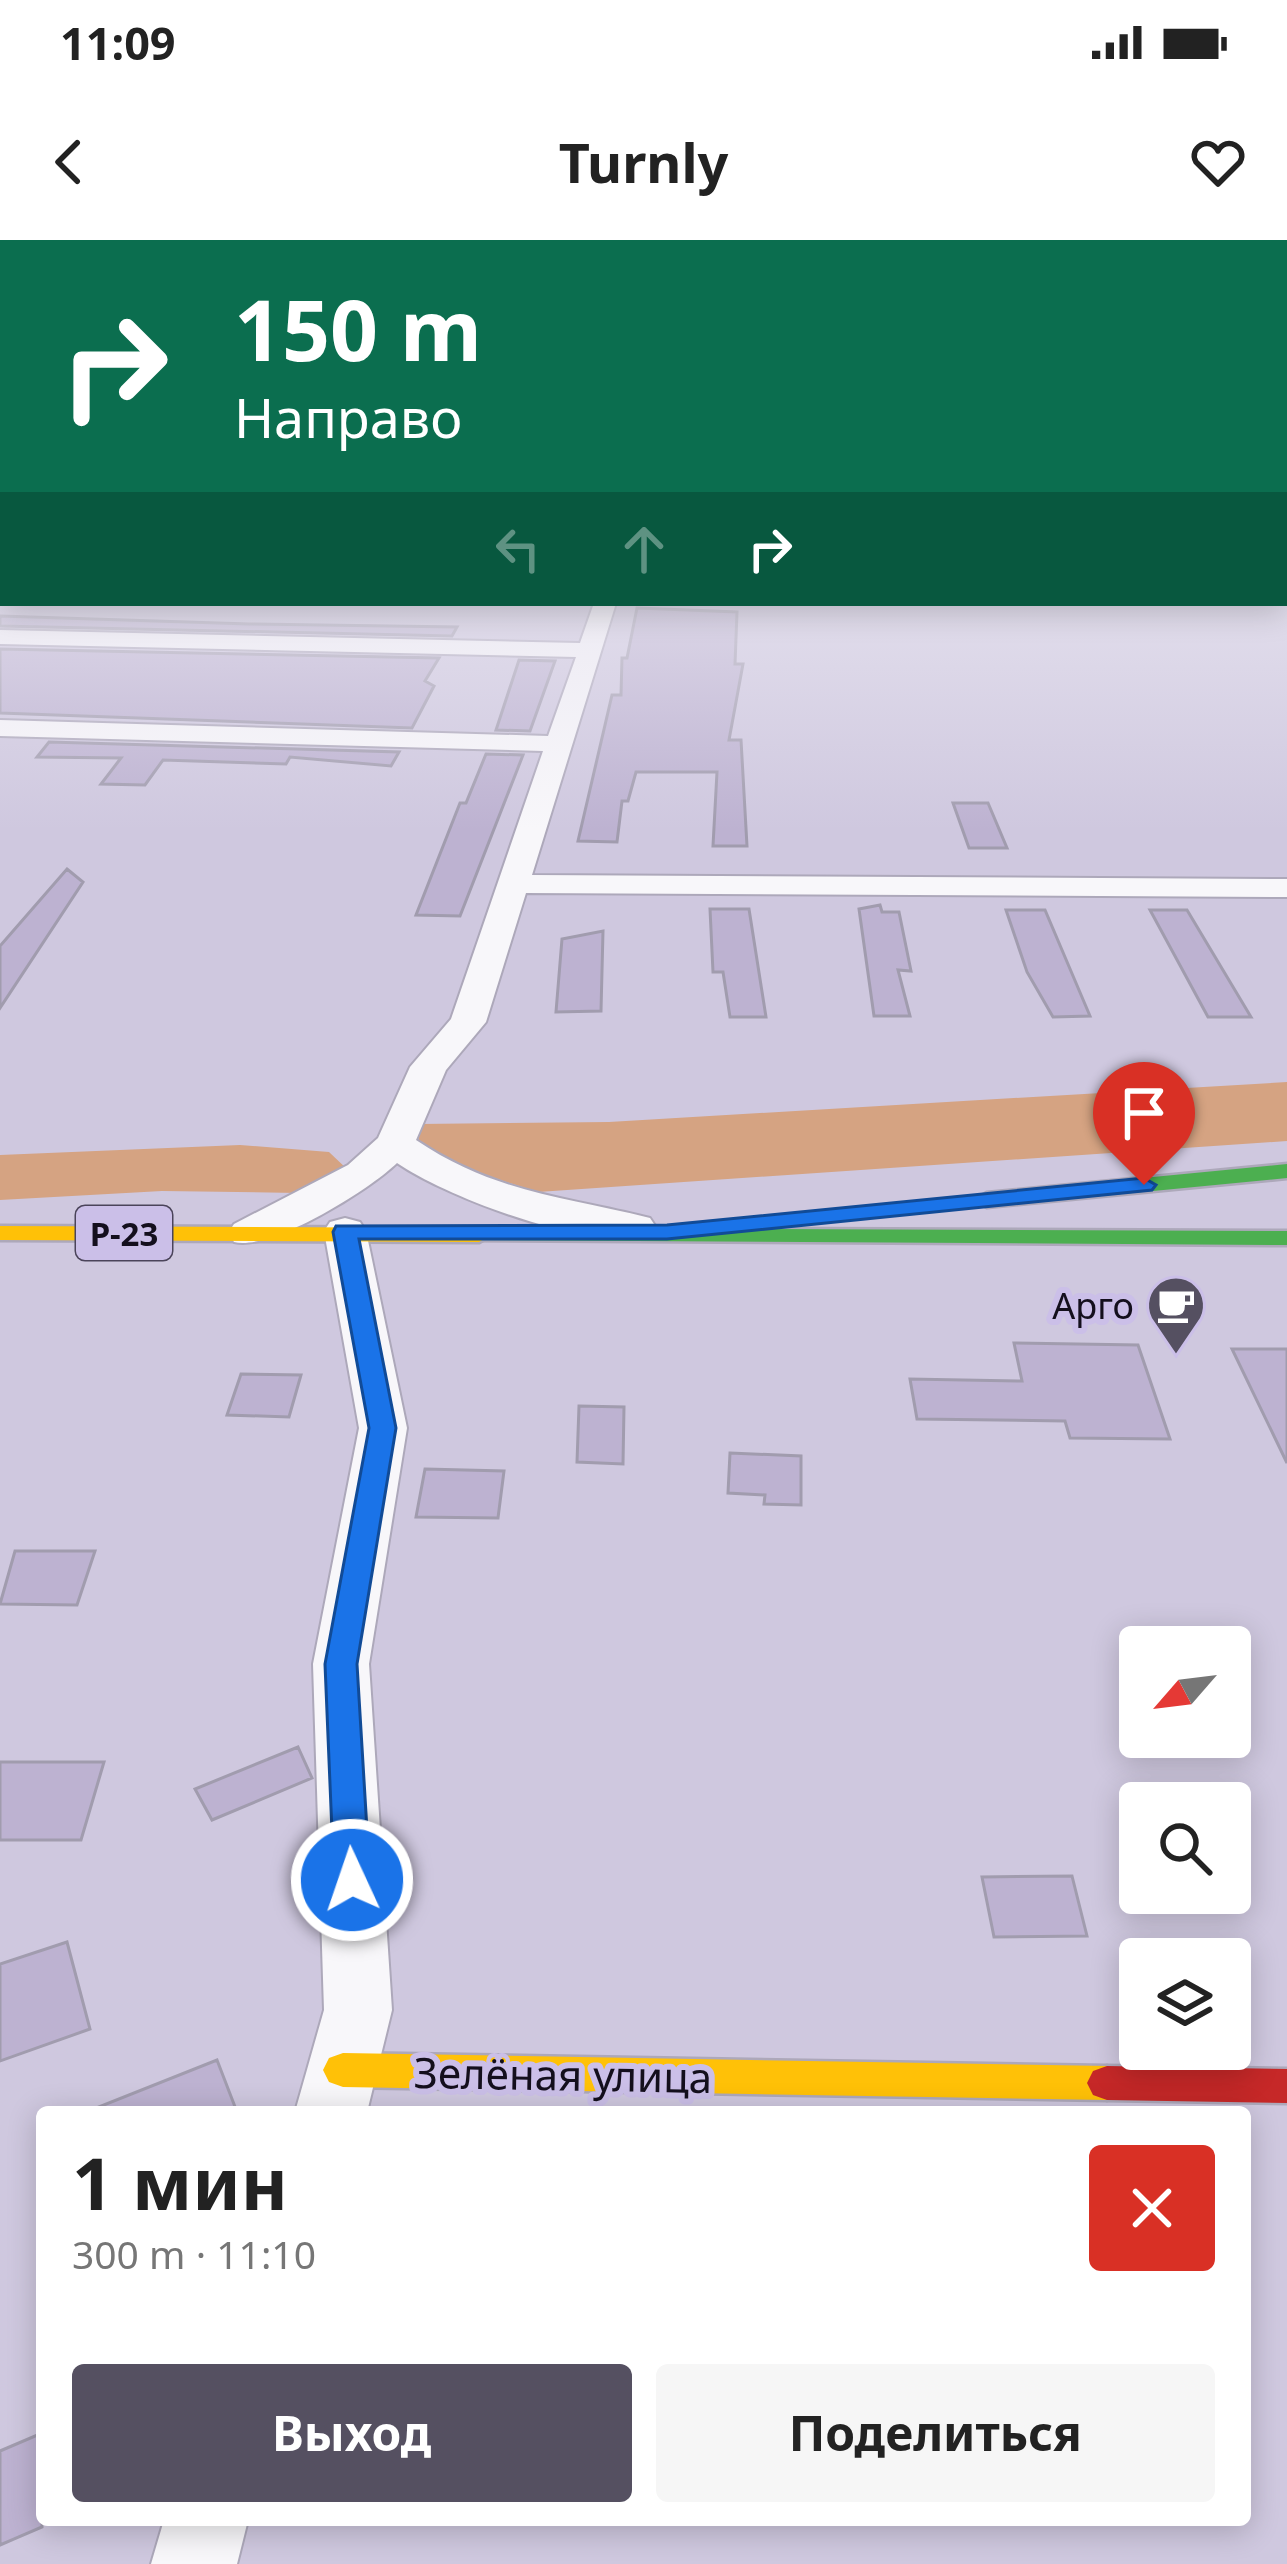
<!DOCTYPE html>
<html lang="ru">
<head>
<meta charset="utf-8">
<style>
  :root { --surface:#fff; --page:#f6f6f6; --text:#222; --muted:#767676; --accent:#555061 }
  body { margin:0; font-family:"Noto Sans",sans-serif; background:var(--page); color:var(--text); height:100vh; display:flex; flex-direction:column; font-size:45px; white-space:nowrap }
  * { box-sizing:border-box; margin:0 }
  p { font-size:39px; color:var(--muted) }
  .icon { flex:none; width:66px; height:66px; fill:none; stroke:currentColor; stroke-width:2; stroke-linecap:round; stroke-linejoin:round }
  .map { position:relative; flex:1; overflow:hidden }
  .details { position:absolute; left:36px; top:1866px; width:1215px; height:420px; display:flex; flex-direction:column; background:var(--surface); border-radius:12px; box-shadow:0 6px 30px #0003 }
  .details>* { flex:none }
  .banner { position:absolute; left:0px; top:0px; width:1287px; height:366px; box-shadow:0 6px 30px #0003; background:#0b6e4f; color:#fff; overflow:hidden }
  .needle { width:78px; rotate:242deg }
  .tools { position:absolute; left:1119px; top:1386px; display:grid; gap:24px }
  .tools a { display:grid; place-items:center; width:132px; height:132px; border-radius:12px; background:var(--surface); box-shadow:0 6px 30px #0003; font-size:60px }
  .pin { position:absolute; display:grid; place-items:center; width:102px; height:102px; color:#fff; margin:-123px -51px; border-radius:50% 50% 50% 0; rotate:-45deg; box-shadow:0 0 12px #0007 }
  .pin .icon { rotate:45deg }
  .me { position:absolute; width:132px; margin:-66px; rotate:357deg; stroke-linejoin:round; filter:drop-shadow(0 0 9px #0008) }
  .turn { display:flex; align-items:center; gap:42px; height:252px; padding:0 36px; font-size:54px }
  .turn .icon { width:156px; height:156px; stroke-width:2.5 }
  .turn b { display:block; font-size:84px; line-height:102px }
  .lanes { display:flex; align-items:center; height:114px; padding:0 36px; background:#0003; justify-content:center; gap:60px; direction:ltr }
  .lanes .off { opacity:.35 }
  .round { display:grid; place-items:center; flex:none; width:126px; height:126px; border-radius:12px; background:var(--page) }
  .headline { display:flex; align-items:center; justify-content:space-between; height:204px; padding:0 36px }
  h1 { font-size:72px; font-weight:700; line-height:90px }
  .action { display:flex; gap:24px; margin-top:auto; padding:24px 36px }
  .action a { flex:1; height:138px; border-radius:12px; background:var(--accent); color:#fff; font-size:48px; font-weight:700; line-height:138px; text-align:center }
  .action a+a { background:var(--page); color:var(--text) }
  .status { display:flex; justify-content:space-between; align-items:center; height:84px; padding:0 60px; background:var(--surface); direction:ltr }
  .status svg { height:33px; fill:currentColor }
  header { display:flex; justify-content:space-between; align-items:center; height:156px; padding:0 36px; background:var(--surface); font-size:54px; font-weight:700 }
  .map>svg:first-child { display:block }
  .green { fill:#d5a382 }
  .building { fill:#bdb2d1; stroke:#a19cae; stroke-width:3 }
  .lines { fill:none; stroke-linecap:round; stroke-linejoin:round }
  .street-casing { stroke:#ada8ba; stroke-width:4 }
  .fast-casing { stroke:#ada8ba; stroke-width:5 }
  .slow-casing { stroke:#ada8ba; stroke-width:5 }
  .jam-casing { stroke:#ada8ba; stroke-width:5 }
  .street { fill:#f8f7fa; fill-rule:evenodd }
  .fast { fill:#4caf50; fill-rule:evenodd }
  .slow { fill:#ffc107; fill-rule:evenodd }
  .jam { fill:#c62828; fill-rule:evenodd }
  .route { fill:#1a73e8; stroke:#114b97; stroke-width:3 }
  .labels { text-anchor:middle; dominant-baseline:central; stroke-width:12; stroke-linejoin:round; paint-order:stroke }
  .shield { fill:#cbbfe8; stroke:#4b445a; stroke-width:3 }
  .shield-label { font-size:33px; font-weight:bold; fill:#140f1d }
  .poi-label { font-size:36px; fill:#140f1d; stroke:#cbbfe8; text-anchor:end }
  .near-street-label { font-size:42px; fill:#140f1d; stroke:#cbbfe8 }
</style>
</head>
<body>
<div class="status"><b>11:09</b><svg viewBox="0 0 49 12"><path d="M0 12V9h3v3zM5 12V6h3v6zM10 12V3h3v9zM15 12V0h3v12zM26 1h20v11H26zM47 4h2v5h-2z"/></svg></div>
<header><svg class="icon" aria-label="back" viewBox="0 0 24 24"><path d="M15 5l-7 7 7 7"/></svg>Turnly<svg class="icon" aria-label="heart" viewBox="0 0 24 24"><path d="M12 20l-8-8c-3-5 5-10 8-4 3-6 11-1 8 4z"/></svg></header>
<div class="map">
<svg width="1287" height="2324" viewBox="0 0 1287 2324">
  <rect width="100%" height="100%" fill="#cfc8df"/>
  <path class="green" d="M 1287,842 L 1287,901 L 538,952 L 449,924 L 419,906 L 418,884 L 609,882 Z
    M 240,905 L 329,912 L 348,930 L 299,953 L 162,951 L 0,960 L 0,915 Z"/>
  <path class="building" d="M 637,368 L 737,372 L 735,424 L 743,424 L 729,500 L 741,500 L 747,606 L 713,606 L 717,532 L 636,532 L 628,561 L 622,561 L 617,602 L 578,601 L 612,455 L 621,455 L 622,418 L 627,418 Z
    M 0,376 L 249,384 L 457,387 L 452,396 L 0,386 Z
    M 0,409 L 439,418 L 425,441 L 434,446 L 412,488 L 0,473 Z
    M 519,420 L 555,421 L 530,491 L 496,490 Z
    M 49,502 L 399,512 L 391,526 L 290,517 L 286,524 L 163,520 L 145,545 L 101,544 L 121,518 L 37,517 Z
    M 486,514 L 523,515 L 460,676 L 416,675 L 460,563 L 466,563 Z
    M 953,563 L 988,563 L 1007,608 L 969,608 Z
    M 67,629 L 83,642 L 0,768 L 0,706 Z
    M 880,665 L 882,672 L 899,672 L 911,731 L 898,730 L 910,776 L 874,776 L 859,669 Z
    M 710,669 L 749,669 L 766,777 L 730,777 L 723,732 L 713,732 Z
    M 1006,670 L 1045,670 L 1090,776 L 1053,777 L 1027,732 Z
    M 1150,670 L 1187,670 L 1251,777 L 1208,777 Z
    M 603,691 L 601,771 L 556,772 L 562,699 Z
    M 1014,1103 L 1138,1105 L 1170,1199 L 1070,1198 L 1065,1181 L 917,1179 L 910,1139 L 1022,1141 Z
    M 1232,1109 L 1287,1109 L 1287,1223 Z
    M 241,1134 L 301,1135 L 289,1177 L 227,1175 Z
    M 579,1166 L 624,1167 L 623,1224 L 577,1222 Z
    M 730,1213 L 801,1216 L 801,1265 L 764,1264 L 765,1255 L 728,1253 Z
    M 425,1229 L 504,1231 L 498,1278 L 416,1277 Z
    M 15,1311 L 95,1311 L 77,1365 L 0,1364 Z
    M 298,1507 L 312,1538 L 212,1580 L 195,1549 Z
    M 0,1522 L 104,1522 L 81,1600 L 0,1600 Z
    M 1072,1636 L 1087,1696 L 994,1697 L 982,1637 Z
    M 67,1702 L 90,1789 L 0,1821 L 0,1724 Z
    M 217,1820 L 237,1872 L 92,1872 L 91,1870 Z
    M 42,2193 L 42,2287 L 0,2305 L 0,2211 Z"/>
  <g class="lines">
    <defs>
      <path id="street" d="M 0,316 L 3,316 L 3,328 L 0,328 Z
        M 594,363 L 616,363 L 532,635 L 1287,639 L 1287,657 L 526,653 L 486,782 L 446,830 L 416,900 C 495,953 562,956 650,978 L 656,987 L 650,996 C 589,1011 448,958 397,923 C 369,950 272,1011 234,1002 L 228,993 L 234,984 L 348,925 L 378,898 L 410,827 L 451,779 L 543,511 L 0,496 L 0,480 L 548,496 L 576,417 L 0,404 L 0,390 L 580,403 Z
        M 345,978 L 360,982 L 366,991 L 407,1188 L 369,1424 L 392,1770 L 367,1872 L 295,1872 L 324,1770 L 313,1424 L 359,1188 L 324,991 L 330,982 Z
        M 164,2280 L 248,2280 L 237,2324 L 151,2324 Z"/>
      <path id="fast" d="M 1287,924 L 1287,938 L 987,967 L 975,960 L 987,953 Z
        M 479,988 L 1287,991 L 1287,1005 L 471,1000 L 467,995 Z"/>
      <path id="slow" d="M 0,986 L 479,988 L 491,995 L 479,1002 L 0,1000 Z
        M 343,1813 L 1107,1826 L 1121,1831 L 1127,1843 L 1121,1855 L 1107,1860 L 343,1847 L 329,1842 L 323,1830 L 329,1818 Z"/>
      <path id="jam" d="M 1107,1826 L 1287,1829 L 1287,1863 L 1107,1860 L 1093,1855 L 1087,1843 L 1093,1831 Z"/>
    </defs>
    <use href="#street" class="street-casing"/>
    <use href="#fast" class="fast-casing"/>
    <use href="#slow" class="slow-casing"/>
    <use href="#jam" class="jam-casing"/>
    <use href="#street" class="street"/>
    <use href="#fast" class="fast"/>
    <use href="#slow" class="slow"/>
    <use href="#jam" class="jam"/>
  </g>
  <linearGradient id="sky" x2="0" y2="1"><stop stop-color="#74a9d8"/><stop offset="0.45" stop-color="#e9e6f1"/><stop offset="1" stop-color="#e9e6f1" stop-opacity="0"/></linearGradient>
  <rect width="1287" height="590" fill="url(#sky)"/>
  <path class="route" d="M 1144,938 L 1156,945 L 1152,950 L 667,999 L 359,999 L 396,1188 L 357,1424 L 370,1640 L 364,1650 L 352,1654 L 339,1650 L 334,1640 L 325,1424 L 369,1188 L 333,992 L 336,986 L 667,985 Z"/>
  <defs>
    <symbol id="cafe-pin" viewBox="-11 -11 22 30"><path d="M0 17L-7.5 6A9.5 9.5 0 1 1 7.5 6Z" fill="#555061" stroke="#cbbfe8"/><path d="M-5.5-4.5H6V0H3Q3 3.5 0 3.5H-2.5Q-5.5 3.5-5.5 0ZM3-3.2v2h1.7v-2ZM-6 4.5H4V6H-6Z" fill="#fff"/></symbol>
  </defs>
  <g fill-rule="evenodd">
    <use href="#cafe-pin" x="1143" y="1032" width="66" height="90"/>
  </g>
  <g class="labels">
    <rect class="shield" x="76" y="966" width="96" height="54" rx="9"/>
    <g class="shield-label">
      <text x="124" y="993">Р-23</text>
    </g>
    <g class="poi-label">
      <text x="1134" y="1065">Арго</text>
    </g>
    <g class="near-street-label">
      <text transform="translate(563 1834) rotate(1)">Зелёная улица</text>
    </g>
  </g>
</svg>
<div class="tools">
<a><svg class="needle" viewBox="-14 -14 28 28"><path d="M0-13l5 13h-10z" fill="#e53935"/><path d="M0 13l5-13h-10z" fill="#767676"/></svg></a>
<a><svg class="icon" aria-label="search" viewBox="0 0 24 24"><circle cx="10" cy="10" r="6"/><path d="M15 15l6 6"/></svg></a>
<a><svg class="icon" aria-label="layers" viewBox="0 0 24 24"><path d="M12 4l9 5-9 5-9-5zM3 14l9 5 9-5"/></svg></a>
</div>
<div class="pin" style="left:1144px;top:945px;background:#d93025"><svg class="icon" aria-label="arrive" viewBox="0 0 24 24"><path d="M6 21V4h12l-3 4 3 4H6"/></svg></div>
<svg class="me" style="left:352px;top:1640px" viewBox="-20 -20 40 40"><circle r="17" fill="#1a73e8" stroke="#fff" stroke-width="3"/><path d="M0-11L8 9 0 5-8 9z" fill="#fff"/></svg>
<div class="banner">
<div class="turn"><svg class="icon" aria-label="right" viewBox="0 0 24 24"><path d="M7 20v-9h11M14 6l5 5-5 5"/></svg><div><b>150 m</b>Направо</div></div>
<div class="lanes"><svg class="icon off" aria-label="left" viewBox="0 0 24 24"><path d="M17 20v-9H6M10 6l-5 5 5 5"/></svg><svg class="icon off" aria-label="ahead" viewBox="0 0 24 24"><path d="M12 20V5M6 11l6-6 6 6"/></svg><svg class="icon" aria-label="right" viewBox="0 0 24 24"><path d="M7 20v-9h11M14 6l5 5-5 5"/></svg></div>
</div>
<section class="details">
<div class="headline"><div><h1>1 мин</h1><p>300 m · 11:10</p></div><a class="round" style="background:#d93025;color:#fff"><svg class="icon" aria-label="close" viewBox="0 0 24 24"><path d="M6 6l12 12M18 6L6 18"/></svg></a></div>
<div class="action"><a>Выход</a><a>Поделиться</a></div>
</section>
</div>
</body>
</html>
